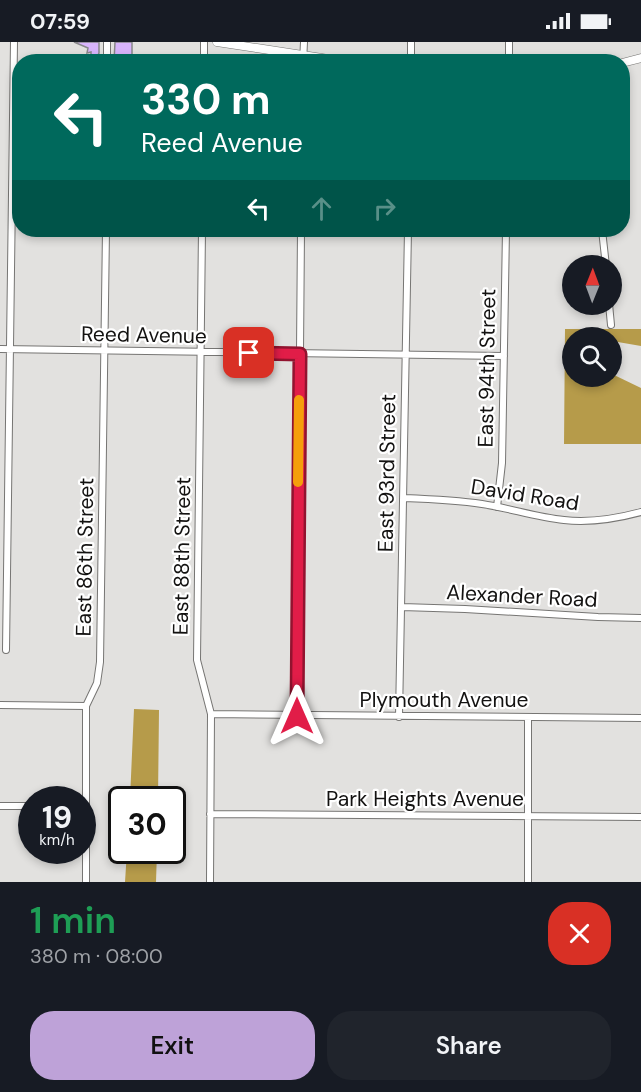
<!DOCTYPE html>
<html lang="en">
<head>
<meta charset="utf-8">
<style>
  :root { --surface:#171b24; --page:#20242c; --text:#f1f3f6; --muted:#9ea1a6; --accent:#bea2d8 }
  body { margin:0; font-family:"DM Sans",sans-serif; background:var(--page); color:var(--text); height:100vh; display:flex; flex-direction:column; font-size:22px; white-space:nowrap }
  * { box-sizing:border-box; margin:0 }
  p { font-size:20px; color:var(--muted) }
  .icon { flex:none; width:33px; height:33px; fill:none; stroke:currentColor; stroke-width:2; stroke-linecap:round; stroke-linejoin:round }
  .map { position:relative; height:840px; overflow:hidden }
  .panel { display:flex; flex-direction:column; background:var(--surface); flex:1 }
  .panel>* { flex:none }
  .banner { position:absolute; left:12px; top:12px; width:618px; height:183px; border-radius:24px; box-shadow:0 3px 9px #0003; background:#00695c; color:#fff; overflow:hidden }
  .needle { width:39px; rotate:1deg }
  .tools { position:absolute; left:562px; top:213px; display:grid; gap:12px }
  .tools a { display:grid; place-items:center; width:60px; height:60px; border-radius:50%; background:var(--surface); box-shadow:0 3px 9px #0003; font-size:30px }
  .speed { position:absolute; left:18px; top:744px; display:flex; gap:12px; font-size:30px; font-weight:700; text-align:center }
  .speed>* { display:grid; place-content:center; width:78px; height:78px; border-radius:50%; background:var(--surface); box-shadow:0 3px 9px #0003; line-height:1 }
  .speed small { font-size:15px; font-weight:400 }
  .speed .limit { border:3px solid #111; border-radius:9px; background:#fff; color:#111 }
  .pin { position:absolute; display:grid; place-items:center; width:51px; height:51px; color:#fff; margin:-26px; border-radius:12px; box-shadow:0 3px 9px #0006 }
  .me { position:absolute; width:66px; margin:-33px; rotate:0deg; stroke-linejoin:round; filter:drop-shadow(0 0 4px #0008) }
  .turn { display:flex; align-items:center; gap:21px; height:126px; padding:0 30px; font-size:27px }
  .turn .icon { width:78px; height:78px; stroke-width:2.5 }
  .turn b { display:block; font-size:42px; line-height:51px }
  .lanes { display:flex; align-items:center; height:57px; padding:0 30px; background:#0003; justify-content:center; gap:30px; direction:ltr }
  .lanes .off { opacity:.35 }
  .round { display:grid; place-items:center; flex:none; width:63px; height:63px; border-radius:24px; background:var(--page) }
  .overview { display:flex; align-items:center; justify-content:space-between; height:102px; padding:0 30px }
  h1 { font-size:36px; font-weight:600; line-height:45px; color:#1e9e55 }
  .primary-button { display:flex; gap:12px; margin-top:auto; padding:12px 30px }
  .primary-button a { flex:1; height:69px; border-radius:24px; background:var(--accent); color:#111; font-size:24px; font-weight:600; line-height:69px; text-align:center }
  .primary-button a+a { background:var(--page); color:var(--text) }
  .status { display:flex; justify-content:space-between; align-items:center; height:42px; padding:0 30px; background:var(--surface); direction:ltr }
  .status svg { height:16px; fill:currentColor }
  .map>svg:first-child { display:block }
  .forest { fill:#b69b4a }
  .building { fill:#d8b4fc; stroke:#88878a; stroke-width:1.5 }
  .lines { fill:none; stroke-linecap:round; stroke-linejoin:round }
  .minor-casing { stroke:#767573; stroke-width:8 }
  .tertiary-casing { stroke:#767573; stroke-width:9 }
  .minor { stroke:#fff; stroke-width:6 }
  .tertiary { stroke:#fff; stroke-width:8 }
  .route-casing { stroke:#92132f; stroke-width:15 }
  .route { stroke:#e11d48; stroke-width:10 }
  .slow { stroke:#f59e0b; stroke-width:10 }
  .labels { text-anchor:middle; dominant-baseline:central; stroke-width:4.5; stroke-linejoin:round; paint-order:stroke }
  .street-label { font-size:21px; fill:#131211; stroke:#fff }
</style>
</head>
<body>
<div class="status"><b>07:59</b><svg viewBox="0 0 49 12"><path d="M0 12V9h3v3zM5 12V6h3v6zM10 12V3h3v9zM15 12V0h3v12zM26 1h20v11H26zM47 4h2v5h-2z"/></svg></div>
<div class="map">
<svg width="641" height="840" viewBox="0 0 641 840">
  <rect width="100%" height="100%" fill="#e2e1df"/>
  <path class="forest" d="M 565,287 L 641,287 L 641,304 L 612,299 L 612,296 L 573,296 L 573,334 L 612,334 L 612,332 L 641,346 L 641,402 L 564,402 Z
    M 134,667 L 159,668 L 158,757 L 130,757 Z
    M 127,809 L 157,809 L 156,840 L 125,840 Z"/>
  <path class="building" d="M 74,0 L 99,0 L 99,11 L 98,13 L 91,13 L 91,10 L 87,11 L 88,6 Z
    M 115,0 L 132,0 L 132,20 L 114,20 Z"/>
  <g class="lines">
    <defs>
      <path id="minor" d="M 107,20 L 107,0
        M 204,20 L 204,0
        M 303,20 L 304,0
        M 411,20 L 411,0
        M 509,20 L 509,0
        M 202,188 L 197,618 L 211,672 L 210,840
        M 602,188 L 606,224
        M 609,262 L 611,283
        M 0,307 L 504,314
        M 404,456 C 430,457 456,458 482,462 C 509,466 536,475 564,478 C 590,481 615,477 641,470
        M 497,465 L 502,421 L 506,188
        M 402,565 L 465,567 L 598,575 L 641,576
        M 6,608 L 14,0
        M 0,663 L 86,664
        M 211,672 L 641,676
        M 297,674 L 301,188
        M 399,675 L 408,188
        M 0,764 L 32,764
        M 210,772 L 641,775
        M 86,840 L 86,664 L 97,641 L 100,620 L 106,188
        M 528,840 L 528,675"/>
      <path id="tertiary" d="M 217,0 L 348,20
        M 622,21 L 641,16"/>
    </defs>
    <use href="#minor" class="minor-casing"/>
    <use href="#tertiary" class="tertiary-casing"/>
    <use href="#minor" class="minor"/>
    <use href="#tertiary" class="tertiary"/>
  </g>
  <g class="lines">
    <defs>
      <path id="route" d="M 249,311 L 300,312 L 297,674"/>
    </defs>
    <use href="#route" class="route-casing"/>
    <use href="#route" class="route"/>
    <path class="slow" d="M 298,440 L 299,358"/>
  </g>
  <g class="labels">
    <g class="street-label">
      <text transform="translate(144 293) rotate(1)">Reed Avenue</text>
      <text transform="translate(487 326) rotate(-89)">East 94th Street</text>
      <text transform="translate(387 431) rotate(-89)">East 93rd Street</text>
      <text transform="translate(525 453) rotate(9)">David Road</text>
      <text transform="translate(182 514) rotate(-89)">East 88th Street</text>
      <text transform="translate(85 515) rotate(-89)">East 86th Street</text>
      <text transform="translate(522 554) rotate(3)">Alexander Road</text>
      <text x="444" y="658">Plymouth Avenue</text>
      <text x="425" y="757">Park Heights Avenue</text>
    </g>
  </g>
</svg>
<div class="tools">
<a><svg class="needle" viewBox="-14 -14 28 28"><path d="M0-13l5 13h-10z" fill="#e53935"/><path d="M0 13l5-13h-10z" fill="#9ea1a6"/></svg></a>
<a><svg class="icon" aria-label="search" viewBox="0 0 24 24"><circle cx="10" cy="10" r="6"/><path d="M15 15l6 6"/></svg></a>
</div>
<div class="speed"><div>19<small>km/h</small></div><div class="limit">30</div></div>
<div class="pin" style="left:249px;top:311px;background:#d93025"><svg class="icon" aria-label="arrive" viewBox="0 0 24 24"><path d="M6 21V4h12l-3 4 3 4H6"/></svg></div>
<svg class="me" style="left:297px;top:674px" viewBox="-20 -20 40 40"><path d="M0-17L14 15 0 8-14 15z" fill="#e11d48" stroke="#fff" stroke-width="4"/></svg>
<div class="banner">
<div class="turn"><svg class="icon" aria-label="left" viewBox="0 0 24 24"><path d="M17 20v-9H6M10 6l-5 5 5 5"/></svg><div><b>330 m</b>Reed Avenue</div></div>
<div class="lanes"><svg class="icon" aria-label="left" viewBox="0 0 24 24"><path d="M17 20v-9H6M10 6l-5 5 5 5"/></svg><svg class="icon off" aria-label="ahead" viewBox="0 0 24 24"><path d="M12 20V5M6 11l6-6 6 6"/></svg><svg class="icon off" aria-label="right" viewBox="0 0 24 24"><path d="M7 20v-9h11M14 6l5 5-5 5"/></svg></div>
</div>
</div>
<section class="panel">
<div class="overview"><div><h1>1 min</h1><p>380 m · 08:00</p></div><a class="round" style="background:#d93025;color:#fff"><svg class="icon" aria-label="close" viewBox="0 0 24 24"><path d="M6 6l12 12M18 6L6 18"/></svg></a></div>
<div class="primary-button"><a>Exit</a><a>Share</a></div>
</section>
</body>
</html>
